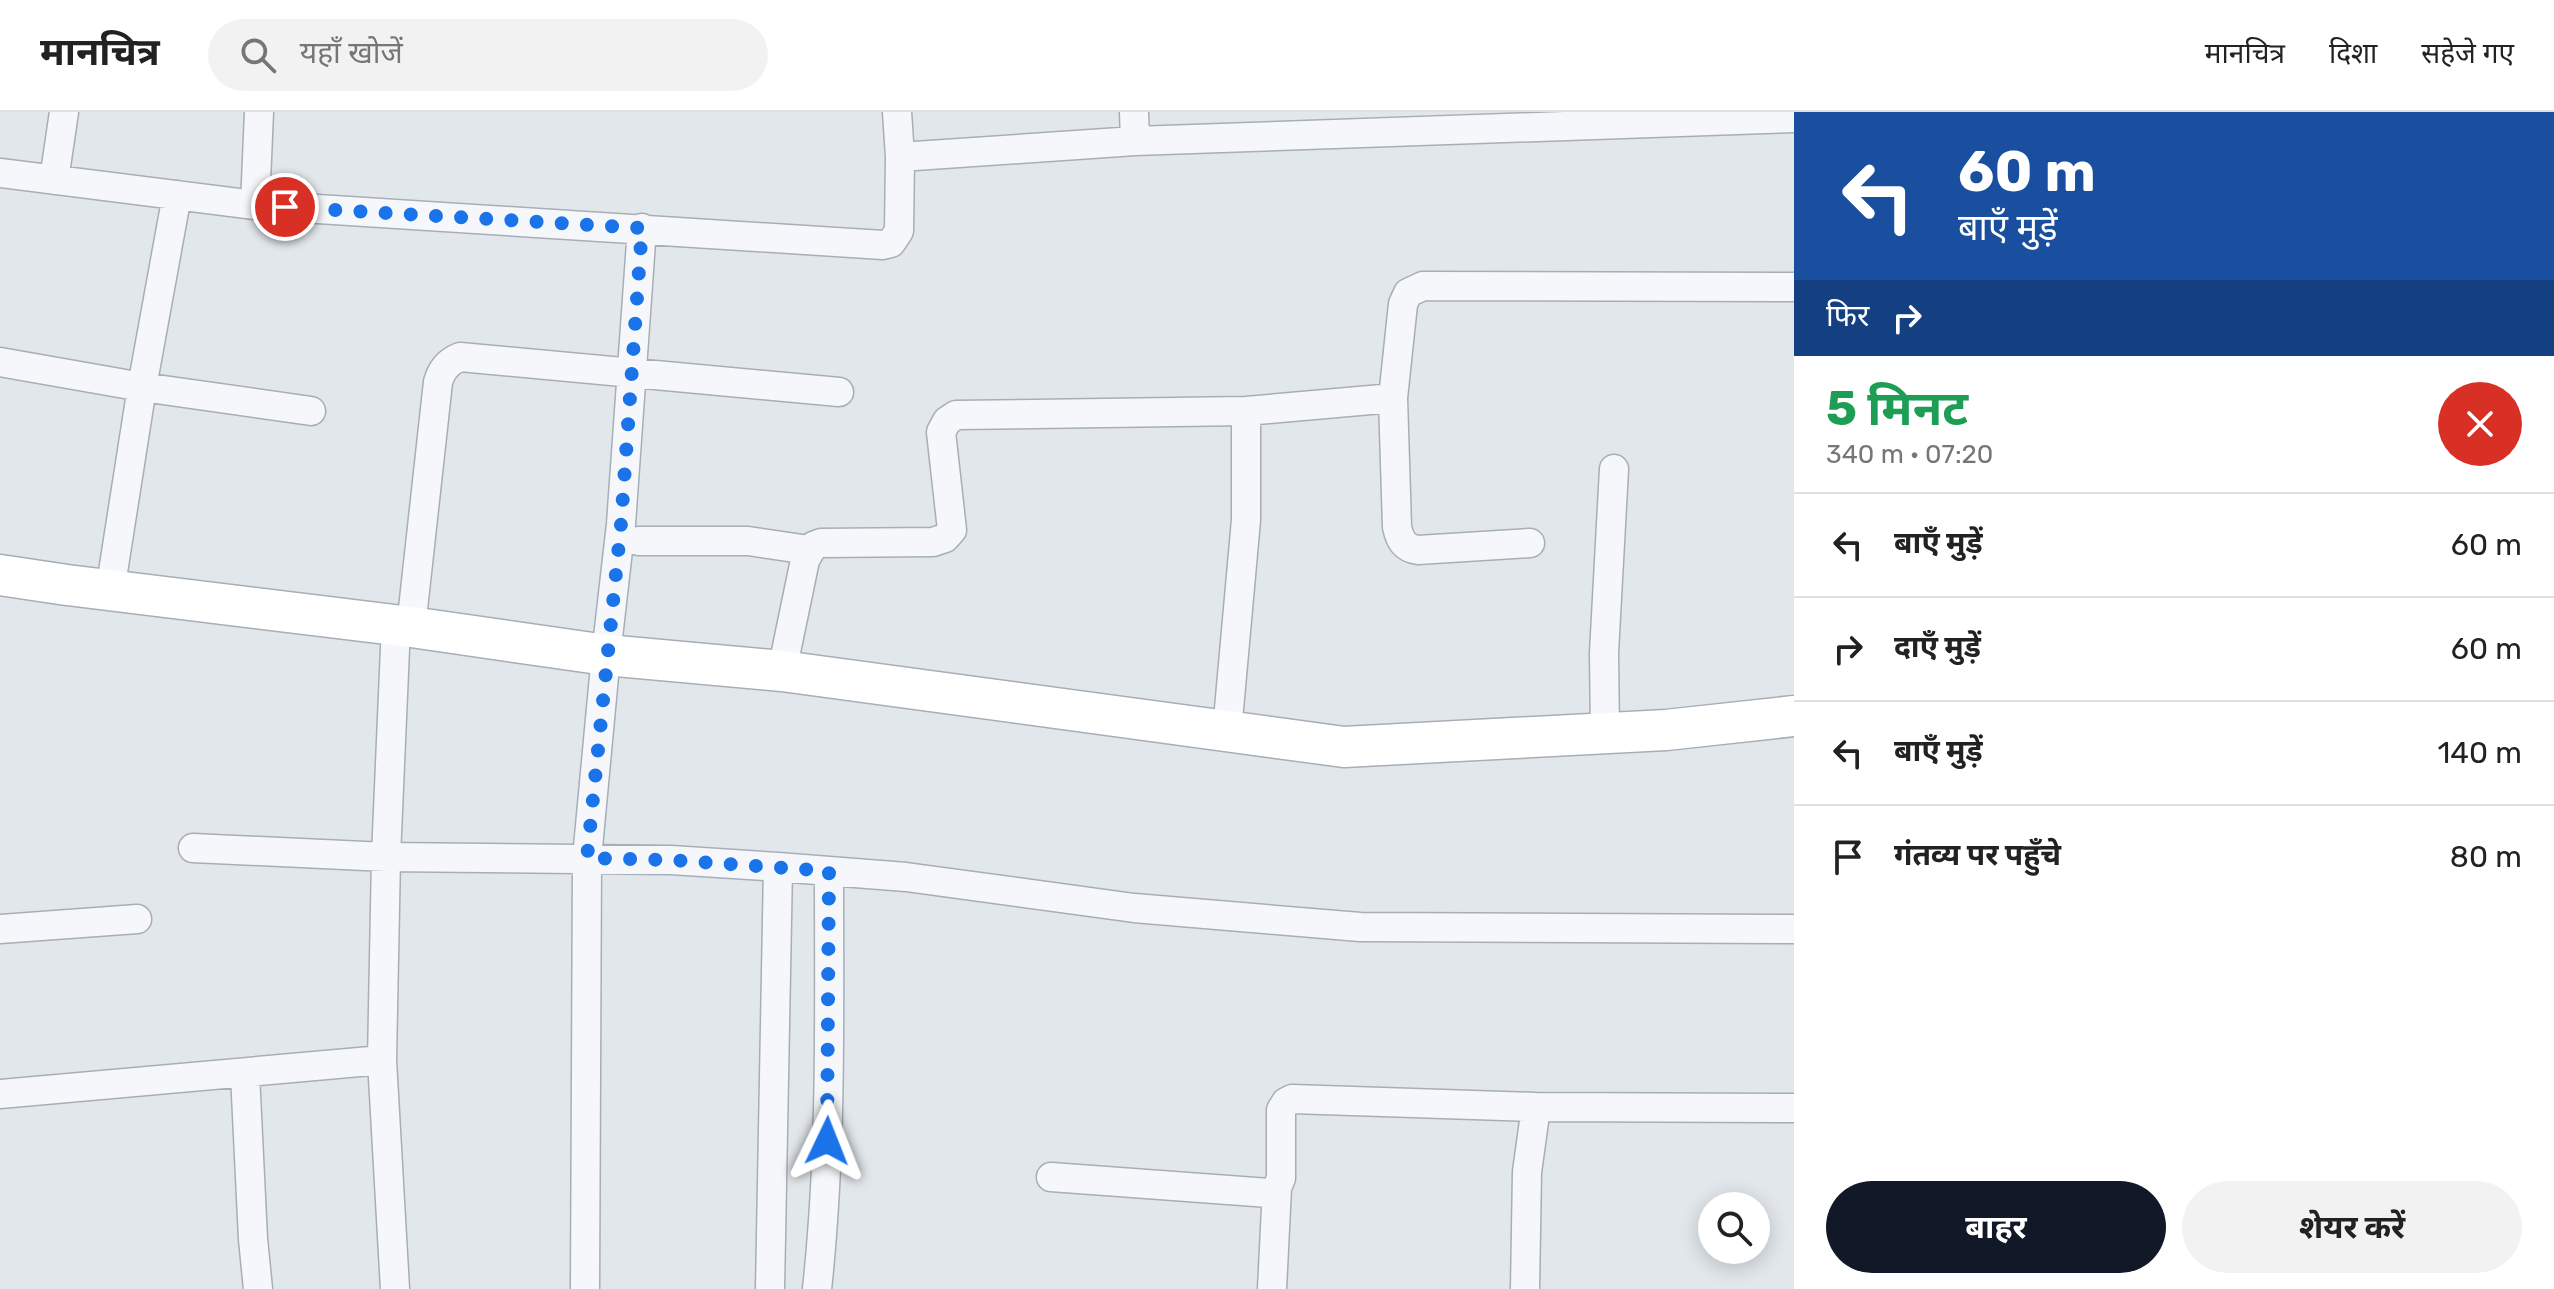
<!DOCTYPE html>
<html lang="hi">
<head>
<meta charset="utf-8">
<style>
  :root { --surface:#fff; --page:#f2f2f2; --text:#222; --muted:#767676; --line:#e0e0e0; --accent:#111827 }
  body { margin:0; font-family:Rubik,"Noto Sans Devanagari",sans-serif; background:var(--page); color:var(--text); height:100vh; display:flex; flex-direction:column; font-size:30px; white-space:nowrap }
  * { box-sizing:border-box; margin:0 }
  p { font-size:26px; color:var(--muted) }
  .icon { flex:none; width:44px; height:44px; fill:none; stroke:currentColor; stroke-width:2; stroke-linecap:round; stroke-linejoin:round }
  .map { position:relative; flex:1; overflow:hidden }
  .sheet { display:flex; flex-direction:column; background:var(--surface); width:760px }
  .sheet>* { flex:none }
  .banner { background:#1a4fa0; color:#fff; overflow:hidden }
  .fabs { position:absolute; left:1698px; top:1080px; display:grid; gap:16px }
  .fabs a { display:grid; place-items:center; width:72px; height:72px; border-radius:50%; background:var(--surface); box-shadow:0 4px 20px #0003; font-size:40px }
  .pin { position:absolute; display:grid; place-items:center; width:68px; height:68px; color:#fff; margin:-34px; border:4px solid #fff; border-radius:50%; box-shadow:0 2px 8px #0007 }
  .me { position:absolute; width:88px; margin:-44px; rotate:2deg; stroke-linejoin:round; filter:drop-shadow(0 0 6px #0008) }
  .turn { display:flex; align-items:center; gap:28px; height:168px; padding:0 32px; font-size:36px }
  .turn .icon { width:104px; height:104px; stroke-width:2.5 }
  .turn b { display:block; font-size:56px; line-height:68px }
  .then { display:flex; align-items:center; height:76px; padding:0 32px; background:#0003; gap:16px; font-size:30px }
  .round { display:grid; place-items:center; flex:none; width:84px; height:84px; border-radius:42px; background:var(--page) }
  .summary { display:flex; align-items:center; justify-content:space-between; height:136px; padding:0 32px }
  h1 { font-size:48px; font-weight:700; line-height:60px; color:#1e9e55 }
  .cta { display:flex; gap:16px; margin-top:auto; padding:16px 32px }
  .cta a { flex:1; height:92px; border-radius:48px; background:var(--accent); color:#fff; font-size:32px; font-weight:700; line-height:92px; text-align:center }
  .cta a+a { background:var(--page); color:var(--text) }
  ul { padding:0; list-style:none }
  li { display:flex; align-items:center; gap:24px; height:104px; padding:0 32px; border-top:2px solid var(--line) }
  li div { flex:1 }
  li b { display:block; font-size:30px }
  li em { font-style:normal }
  header { display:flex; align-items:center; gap:48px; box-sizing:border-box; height:112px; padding:0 40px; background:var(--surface); border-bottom:2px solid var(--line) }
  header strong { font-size:38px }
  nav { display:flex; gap:44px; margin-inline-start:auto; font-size:28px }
  .search { width:560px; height:72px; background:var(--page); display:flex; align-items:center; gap:20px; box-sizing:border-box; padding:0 28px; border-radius:44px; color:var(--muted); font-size:30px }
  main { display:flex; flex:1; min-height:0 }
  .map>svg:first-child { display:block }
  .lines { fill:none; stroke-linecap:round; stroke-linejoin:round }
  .minor-casing { stroke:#a7aeb7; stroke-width:31 }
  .secondary-casing { stroke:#a7aeb7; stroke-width:43 }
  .minor { stroke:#f6f7fa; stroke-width:28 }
  .secondary { stroke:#fff; stroke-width:40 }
  .route { stroke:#1a73e8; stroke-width:14; stroke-dasharray:0 25.2 }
</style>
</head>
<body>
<header>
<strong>मानचित्र</strong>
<div class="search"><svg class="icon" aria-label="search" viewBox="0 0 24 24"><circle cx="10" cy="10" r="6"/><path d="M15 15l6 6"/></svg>यहाँ खोजें</div>
<nav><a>मानचित्र</a><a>दिशा</a><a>सहेजे गए</a></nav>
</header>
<main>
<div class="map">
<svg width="1794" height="1177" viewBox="0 0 1794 1177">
  <rect width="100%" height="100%" fill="#e2e7ec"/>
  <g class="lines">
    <defs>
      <path id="minor" d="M 897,0 L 900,45 L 1135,29 L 1794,6
        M 1134,0 L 1135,29
        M 0,61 L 255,93 L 883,133 L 891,131 L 899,119 L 900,45
        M 54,68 L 64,0
        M 255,93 L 259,0
        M 0,250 L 142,275 L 311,299
        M 639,429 L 748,429 L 809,438
        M 1530,431 L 1418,438 C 1404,436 1400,428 1397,415 L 1393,286 L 1403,192 L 1408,181 L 1423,174 L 1794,175
        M 110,479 L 142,275 L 177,83
        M 411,515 L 438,270 C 442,257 448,250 460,245 L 839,280
        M 782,559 L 805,448 L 813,434 L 821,431 L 933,430 L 945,426 L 952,418 L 941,320 L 947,309 L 956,303 L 1246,299 L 1393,286
        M 1227,619 L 1246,408 L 1246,299
        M 1605,621 L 1604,541 L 1614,357
        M 193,736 L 386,745 L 671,748 L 778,755 L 906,765 L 1134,796 L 1360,815 L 1794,817
        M 0,817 L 137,807
        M 245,962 L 253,1127 L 258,1177
        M 0,982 L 382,948
        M 1051,1065 L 1269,1081 L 1277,1076 L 1281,1066 L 1281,998 L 1286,990 L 1292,987 L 1536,995 L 1794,996
        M 395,1177 L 382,948 L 386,745 L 396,513
        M 585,1177 L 587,746 L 606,543 L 621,412 L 642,116
        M 770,1177 L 778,755
        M 817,1177 C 832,1039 829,899 829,759
        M 1272,1177 L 1277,1076
        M 1525,1177 L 1527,1060 L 1536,995"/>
      <path id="secondary" d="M 0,463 L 67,473 L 411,515 L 606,543 L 782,559 L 1344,635 L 1666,618 L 1794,604"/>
    </defs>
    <use href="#minor" class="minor-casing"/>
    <use href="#secondary" class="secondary-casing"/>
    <use href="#minor" class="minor"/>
    <use href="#secondary" class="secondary"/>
  </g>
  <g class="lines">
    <path class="route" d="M 285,95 L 642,116 L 621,412 L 587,746 L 671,748 L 829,759 L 827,1029"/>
  </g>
</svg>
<div class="fabs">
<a><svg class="icon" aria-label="search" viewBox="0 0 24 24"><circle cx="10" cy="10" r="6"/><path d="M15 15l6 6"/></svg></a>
</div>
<div class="pin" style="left:285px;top:95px;background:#d93025"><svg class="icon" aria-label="arrive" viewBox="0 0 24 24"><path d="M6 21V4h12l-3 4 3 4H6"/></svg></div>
<svg class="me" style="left:827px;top:1029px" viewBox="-20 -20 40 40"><path d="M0-17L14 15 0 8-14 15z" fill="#1a73e8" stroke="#fff" stroke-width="4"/></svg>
</div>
<section class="sheet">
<div class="banner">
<div class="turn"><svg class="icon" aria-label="left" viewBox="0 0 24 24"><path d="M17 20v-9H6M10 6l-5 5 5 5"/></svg><div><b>60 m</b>बाएँ मुड़ें</div></div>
<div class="then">फिर<svg class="icon" aria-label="right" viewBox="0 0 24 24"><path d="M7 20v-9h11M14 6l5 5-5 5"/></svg></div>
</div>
<div class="summary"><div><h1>5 मिनट</h1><p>340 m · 07:20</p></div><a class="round" style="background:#d93025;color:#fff"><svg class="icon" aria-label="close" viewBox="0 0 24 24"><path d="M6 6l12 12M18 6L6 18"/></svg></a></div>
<ul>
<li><svg class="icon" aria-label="left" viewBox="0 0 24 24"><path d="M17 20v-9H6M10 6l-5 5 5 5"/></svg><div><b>बाएँ मुड़ें</b></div><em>60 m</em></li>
<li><svg class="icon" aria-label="right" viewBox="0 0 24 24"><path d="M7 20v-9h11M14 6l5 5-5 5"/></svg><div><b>दाएँ मुड़ें</b></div><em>60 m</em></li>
<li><svg class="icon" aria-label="left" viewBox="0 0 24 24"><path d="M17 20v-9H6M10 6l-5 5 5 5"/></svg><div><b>बाएँ मुड़ें</b></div><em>140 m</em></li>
<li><svg class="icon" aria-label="arrive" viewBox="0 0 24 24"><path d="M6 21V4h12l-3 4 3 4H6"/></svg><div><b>गंतव्य पर पहुँचे</b></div><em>80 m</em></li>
</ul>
<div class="cta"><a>बाहर</a><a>शेयर करें</a></div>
</section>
</main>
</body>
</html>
